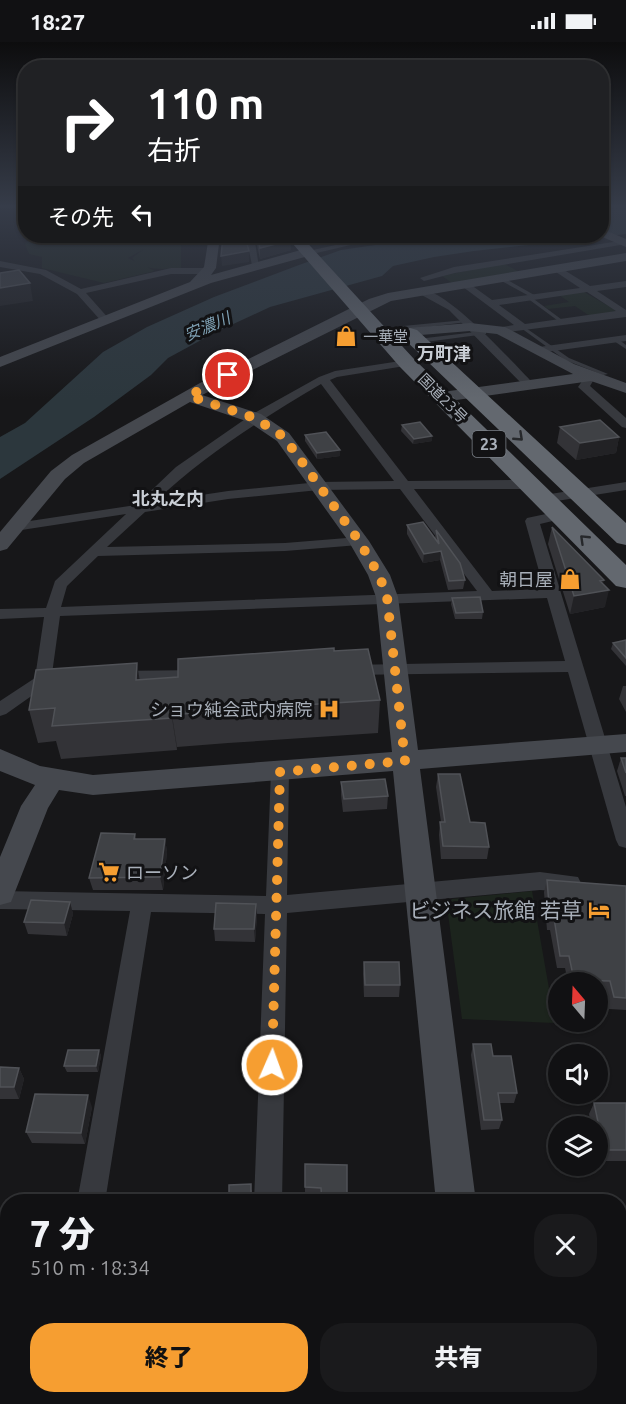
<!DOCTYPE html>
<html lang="ja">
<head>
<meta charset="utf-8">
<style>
  :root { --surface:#111113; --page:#1a1a1c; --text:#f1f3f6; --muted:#9c9da0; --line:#303133; --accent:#f69e31 }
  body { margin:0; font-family:Ubuntu,"Noto Sans JP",sans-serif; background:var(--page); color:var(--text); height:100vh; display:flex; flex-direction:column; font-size:22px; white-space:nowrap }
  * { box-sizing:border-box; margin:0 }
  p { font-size:20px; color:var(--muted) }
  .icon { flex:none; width:33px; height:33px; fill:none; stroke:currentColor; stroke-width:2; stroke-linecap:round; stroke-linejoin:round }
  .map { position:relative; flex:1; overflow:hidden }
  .panel { position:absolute; left:0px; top:1152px; width:627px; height:210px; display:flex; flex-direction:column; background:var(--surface); border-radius:24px 24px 0 0; box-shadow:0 2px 4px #0004,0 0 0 2px var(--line) }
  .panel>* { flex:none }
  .hud { position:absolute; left:18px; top:18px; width:591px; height:183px; border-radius:24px; box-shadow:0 2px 4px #0004,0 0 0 2px var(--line); background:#202124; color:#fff; overflow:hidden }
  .needle { width:39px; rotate:341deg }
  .controls { position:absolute; left:548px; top:930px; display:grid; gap:12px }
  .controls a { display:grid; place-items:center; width:60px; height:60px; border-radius:50%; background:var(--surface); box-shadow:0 2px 4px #0004,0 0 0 2px var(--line); font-size:30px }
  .pin { position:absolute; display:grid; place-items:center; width:51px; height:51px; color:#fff; margin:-26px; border:3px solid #fff; border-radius:50%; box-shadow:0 2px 6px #0007 }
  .me { position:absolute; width:66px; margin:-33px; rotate:2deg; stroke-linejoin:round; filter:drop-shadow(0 0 4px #0008) }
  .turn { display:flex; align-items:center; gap:21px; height:126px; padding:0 30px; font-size:27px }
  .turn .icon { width:78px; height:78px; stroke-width:2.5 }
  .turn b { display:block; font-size:42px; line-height:51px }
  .then { display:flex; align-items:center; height:57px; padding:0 30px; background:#0003; gap:12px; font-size:22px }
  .round { display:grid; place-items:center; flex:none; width:63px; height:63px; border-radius:24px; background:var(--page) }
  .headline { display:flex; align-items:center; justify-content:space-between; height:102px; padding:0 30px }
  h1 { font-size:36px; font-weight:800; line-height:45px }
  .action { display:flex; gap:12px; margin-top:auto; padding:12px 30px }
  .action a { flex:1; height:69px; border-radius:24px; background:var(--accent); color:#111; font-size:24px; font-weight:800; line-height:69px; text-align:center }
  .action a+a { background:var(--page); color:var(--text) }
  .status { display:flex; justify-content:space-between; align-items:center; height:42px; padding:0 30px; background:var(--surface); direction:ltr }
  .status svg { height:16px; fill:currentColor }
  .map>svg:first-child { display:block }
  .built { fill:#222326 }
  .green { fill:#1c241d }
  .water { fill:#2c373d }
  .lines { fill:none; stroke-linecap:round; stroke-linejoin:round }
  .lane { fill:#37393e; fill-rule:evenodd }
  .street { fill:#37393e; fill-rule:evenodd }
  .secondary { fill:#45484e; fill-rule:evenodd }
  .highway { fill:#63686f; fill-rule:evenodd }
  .wall { fill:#333337 }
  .shaded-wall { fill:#222225 }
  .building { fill:#3f4145; stroke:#505257; stroke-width:1.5 }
  .oneway { stroke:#26282b }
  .route { stroke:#f69e31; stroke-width:10; stroke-dasharray:0 18 }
  .labels { text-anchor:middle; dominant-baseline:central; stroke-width:6; stroke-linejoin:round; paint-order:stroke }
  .far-poi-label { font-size:15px; fill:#a8afb9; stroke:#121214; text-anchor:start }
  .far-street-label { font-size:15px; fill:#a8afb9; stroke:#121214 }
  .far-water-label { font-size:16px; font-style:italic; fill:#7fa1b4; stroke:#121214 }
  .shield { fill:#121214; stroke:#7b8088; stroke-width:1.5 }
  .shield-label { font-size:16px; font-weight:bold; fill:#a8afb9 }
  .far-quarter-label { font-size:18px; font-weight:bold; fill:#c9ced5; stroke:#121214 }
  .poi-label { font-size:18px; fill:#a8afb9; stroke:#121214; text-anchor:end }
  .near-poi-label { font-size:21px; fill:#a8afb9; stroke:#121214; text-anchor:end }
</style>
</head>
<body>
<div class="status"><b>18:27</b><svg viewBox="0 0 49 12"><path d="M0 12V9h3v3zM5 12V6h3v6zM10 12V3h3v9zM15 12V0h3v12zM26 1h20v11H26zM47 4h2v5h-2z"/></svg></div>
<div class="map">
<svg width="626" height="1362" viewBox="0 0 626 1362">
  <rect width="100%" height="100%" fill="#171719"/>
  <path class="built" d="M 620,1202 L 626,1202 L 626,1352 L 620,1353 Z"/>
  <path class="green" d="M 38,194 L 165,194 L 165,201 L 181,200 L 181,226 C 166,227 142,230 132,216 L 144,207 L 128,216 L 155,229 L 104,241 L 42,226 L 42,215 L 29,212 L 25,202 L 32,195 Z
    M 503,221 L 519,230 L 452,241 L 442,234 Z
    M 584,250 L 617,269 L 590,274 L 575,264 L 548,267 L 544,264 L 569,260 L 559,253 Z
    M 532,849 L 555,981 L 462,977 L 447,864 L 452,857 Z"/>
  <path class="water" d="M 602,166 L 626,166 L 626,192 L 474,209 L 434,215 L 393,224 L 382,234 L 270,265 L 216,290 L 168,316 L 151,333 L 94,375 L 0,437 L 0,395 L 25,381 L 103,310 L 147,285 L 214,255 L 299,223 L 341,208 L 437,194 L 602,194 Z"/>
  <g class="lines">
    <path class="lane" d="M 498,235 L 502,235 L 536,254 L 536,256 L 531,255 L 565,280 L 561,281 L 527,256 L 531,255 L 498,237 Z
      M 465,278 L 467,278 L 467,280 L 403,288 L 400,286 L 403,284 Z
      M 523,284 L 569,316 L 608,332 L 603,333 L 565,318 L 521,286 L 521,285 Z
      M 484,289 L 486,290 L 486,292 L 418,301 L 415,299 L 418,297 Z
      M 614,297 L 618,297 L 626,303 L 626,307 L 614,299 Z"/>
    <path class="street" d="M 246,194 L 254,194 L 259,225 L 252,223 Z
      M 376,194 L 389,194 L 308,213 L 304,210 Z
      M 626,198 L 626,202 L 455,231 L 424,239 L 420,236 L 454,225 Z
      M 0,219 L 46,228 L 81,247 L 171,226 L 209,226 L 213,229 L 209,232 L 171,232 L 86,251 L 110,278 L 105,281 L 102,280 L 77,252 L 40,232 L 0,225 Z
      M 556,223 L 590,244 L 626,239 L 626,245 L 597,249 L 626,268 L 626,275 L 500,291 L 496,290 L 496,286 L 514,283 L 459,242 L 467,240 L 492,258 L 580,246 L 553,228 L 552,226 ZM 587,250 L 616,269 L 525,282 L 499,263 Z
      M 418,247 C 445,244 512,320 533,341 L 533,345 L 525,345 L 449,268 L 418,251 Z
      M 626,293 L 626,299 L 539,311 L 534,308 L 539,305 Z
      M 407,318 L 411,319 L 411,323 L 337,335 L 330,338 L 408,439 L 514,438 L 535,440 L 537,443 L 530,447 L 414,447 L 492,549 L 544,547 L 525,479 L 527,476 L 560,469 L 567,473 L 565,476 L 540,482 L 626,765 L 626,806 L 619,804 L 616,798 L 568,630 L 349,633 L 343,632 L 341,628 L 343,624 L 349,623 L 565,619 L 547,556 L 60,574 L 52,632 L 61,633 L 64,637 L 61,641 L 47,643 L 6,672 L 0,674 L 0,659 L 35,636 L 44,575 L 0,577 L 0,567 L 46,566 L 55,539 L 126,472 L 15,489 L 10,488 L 8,485 L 10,482 L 136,463 L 176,425 L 251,373 L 319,335 L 335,329 ZM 321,342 L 394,439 L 319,440 L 228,449 L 155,460 C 205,412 262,377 321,342 ZM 400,447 L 477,549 L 61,565 L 67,544 L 98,514 L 285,509 L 359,503 L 366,499 L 359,495 L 285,501 L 107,505 L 145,470 L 228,457 L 319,448 Z
      M 591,331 L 596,334 L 590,344 L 626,376 L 626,386 L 622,385 L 578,345 L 587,332 Z
      M 626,440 L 626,448 L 544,461 L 537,457 L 544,453 Z
      M 202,628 L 208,629 L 211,633 L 208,637 L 115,641 L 109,639 L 106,635 L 109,631 L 115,629 Z
      M 280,723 L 287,725 L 289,730 L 287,853 L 540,830 L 578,835 L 581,841 L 578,847 L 570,850 L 540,848 L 287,871 L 282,1160 L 254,1160 L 265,872 L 151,870 L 105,1160 L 77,1160 L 130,869 L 0,867 L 0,849 L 266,854 L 271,730 L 273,725 Z
      M 0,1212 L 8,1213 L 8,1242 L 0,1242 Z
      M 40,1354 L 72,1354 L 70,1362 L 38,1362 Z
      M 246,1354 L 278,1354 L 278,1362 L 246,1362 Z"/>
    <path class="secondary" d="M 602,187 L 626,197 L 626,205 L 600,194 Z
      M 209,194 L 220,194 L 216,226 L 211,233 L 308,206 L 314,210 L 312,213 L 211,241 L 0,325 L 0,315 L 190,240 L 204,225 Z
      M 626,211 L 626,219 L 391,259 L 202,353 L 261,372 L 289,391 L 369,499 L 390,533 L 398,555 L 418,708 L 626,692 L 626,710 L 420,727 L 476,1160 L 436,1160 L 393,729 L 93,753 L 59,748 L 48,766 L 11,860 L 0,863 L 0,815 L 21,764 L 35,743 L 0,729 L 0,707 L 40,724 L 93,733 L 392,710 L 376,555 L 368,533 L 349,500 L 277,399 L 249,380 L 190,360 L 84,421 L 65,437 L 7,507 L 0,509 L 0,490 L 51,429 L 72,413 L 200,341 L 369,257 L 388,251 Z
      M 470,281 L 505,285 L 574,322 L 626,341 L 626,351 L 591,339 L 442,360 L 436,358 L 434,355 L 436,352 L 442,350 L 573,332 L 497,292 L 470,289 L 408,294 L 401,290 L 408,286 Z
      M 487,1354 L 532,1354 L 535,1362 L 489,1362 Z"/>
    <path class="highway" d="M 286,194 L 301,194 L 414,317 L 626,523 L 626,546 L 616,544 L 400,325 Z
      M 410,286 L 417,288 L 626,481 L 626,503 L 617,501 L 403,296 L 401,292 L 403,288 Z"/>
  </g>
  <path class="wall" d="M 255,194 L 287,194 L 291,208 L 260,217 Z
    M 402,383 L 432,394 L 432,399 L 413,402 L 401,389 Z
    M 560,385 L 619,395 L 616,411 L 576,418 L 557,401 Z
    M 305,393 L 340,408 L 340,414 L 317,417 L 305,399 Z
    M 407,483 L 435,496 L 436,488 L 465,538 L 463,547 L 448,548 L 440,518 L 423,521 L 407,492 Z
    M 552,485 L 604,538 L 603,541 L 605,565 L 570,572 L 548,502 Z
    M 452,556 L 483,570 L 482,577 L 455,577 L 451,562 Z
    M 626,598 L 626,624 L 611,607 L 613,601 Z
    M 334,609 L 380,658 L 378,691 L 228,701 L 177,705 L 177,708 L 61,717 L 56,699 L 38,701 L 29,668 L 140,638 L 178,635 Z
    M 623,644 L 626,644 L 626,670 L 619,657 Z
    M 621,716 L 626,716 L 626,754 L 625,754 L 617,729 Z
    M 438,732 L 470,780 L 489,805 L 487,817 L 441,817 L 439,793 L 440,780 L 441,780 L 436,745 Z
    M 341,740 L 388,754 L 387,767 L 343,770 L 341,753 Z
    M 135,792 L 136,797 L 165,797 L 167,810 L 163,848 L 93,848 L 89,836 Z
    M 547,838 L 626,844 L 626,968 L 609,967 L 606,951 L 597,951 L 597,940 L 568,940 L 565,926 L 557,926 L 550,888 L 547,888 L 544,850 Z
    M 70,860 L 73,872 L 67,894 L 28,892 L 24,880 Z
    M 256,862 L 257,874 L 255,900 L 215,899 L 214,887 Z
    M 364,920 L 400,943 L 399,955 L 364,955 L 363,932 Z
    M 473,1002 L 517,1051 L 514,1061 L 500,1061 L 502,1078 L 499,1087 L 481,1088 L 471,1013 Z
    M 99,1008 L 101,1014 L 98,1030 L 67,1030 L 64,1024 Z
    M 0,1025 L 19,1026 L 24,1037 L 19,1057 L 0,1057 Z
    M 594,1061 L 626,1061 L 626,1119 L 598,1119 L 597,1112 L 597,1084 L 591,1084 L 589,1072 Z
    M 92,1065 L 85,1102 L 32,1101 L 26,1090 Z
    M 305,1122 L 347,1151 L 351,1160 L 321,1160 L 321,1156 L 305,1156 Z
    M 252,1148 L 252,1160 L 229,1160 L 229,1157 Z
    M 620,1185 L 626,1185 L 626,1261 L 620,1261 Z
    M 620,1308 L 626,1337 L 620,1344 Z"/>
  <path class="shaded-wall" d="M 291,198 L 291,208 L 260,217 L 260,206 Z
    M 249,209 L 249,220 L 222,224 L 221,214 Z
    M 30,241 L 33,259 L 0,264 L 0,246 Z
    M 432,394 L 432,399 L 413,402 L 414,397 Z
    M 619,395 L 616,411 L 576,418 L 580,401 Z
    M 340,408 L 340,414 L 317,417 L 317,411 Z
    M 441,509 L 440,518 L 423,521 L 424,512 Z
    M 604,538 L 601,549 L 609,548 L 605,565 L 570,572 L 574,554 L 600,539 Z
    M 137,621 L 142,653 L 136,638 Z
    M 172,673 L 177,705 L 177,708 L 172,676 Z
    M 165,797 L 167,810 L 163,848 L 160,835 Z
    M 70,860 L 73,872 L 67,894 L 64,881 Z
    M 256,862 L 257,874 L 255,900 L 254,887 Z
    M 99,1008 L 101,1014 L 98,1030 L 96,1024 Z
    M 19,1026 L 24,1037 L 19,1057 L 14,1045 Z
    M 88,1053 L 92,1065 L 85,1102 L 81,1091 Z"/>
  <path class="building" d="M 223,194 L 245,194 L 249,209 L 221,214 Z
    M 257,194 L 287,194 L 291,198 L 260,206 Z
    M 19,228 L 30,241 L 0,246 L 0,231 Z
    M 600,378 L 619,395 L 580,401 L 560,385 Z
    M 420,380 L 432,394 L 414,397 L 402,383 Z
    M 326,390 L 340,408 L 317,411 L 305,393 Z
    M 423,480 L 439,502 L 436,488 L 460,521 L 465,538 L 449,539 L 441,509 L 424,512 L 407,483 Z
    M 552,485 L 604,538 L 600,539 L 609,548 L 574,554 Z
    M 480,555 L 483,570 L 456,571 L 452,556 Z
    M 626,598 L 626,616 L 613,601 Z
    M 334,606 L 334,609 L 368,607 L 380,658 L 225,668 L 172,673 L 172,676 L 52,684 L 55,666 L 29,668 L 36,628 L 137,621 L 136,638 L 178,635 L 178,617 Z
    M 621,716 L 626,716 L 626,731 Z
    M 438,732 L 460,732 L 470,780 L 485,781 L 489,805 L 443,804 L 440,780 L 445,780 Z
    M 385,737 L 388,754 L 344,757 L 341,740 Z
    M 101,791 L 135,792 L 134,797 L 165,797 L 160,835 L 89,836 Z
    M 547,838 L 626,844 L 626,956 L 614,955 L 610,939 L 574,938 L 569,914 L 560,914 L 554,876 L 550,875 Z
    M 31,858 L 70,860 L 64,881 L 24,880 Z
    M 216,861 L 256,862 L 254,887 L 214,887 Z
    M 364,920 L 399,920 L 400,943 L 365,943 Z
    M 473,1002 L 491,1002 L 493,1014 L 511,1014 L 517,1051 L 498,1051 L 502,1078 L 484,1078 Z
    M 68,1008 L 99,1008 L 96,1024 L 64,1024 Z
    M 0,1025 L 19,1026 L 14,1045 L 0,1045 Z
    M 35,1052 L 88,1053 L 81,1091 L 26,1090 Z
    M 594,1061 L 626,1061 L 626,1108 L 604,1108 Z
    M 305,1122 L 347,1123 L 347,1151 L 351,1151 L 351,1160 L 322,1160 L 321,1146 L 305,1145 Z
    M 251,1142 L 251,1157 L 229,1157 L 229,1143 Z
    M 620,1185 L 626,1185 L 626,1243 L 620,1244 Z
    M 620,1308 L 626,1337 L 620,1337 Z
    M 281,1354 L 342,1354 L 342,1362 L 281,1362 Z"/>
  <defs><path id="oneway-chevron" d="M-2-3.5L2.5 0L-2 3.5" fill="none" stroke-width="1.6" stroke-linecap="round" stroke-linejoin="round" transform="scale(1.5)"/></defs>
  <g class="oneway">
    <use href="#oneway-chevron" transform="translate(519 395) rotate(43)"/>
    <use href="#oneway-chevron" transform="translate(584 497) rotate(-136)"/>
  </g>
  <linearGradient id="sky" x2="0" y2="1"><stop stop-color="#0d0d0e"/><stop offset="0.46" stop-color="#363c49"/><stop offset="1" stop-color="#363c49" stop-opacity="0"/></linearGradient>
  <rect width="626" height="357" fill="url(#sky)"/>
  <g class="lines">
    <path class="route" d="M 228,333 L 189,354 L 255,376 L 284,395 L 359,499 L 379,533 L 387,555 L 405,719 L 280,730 L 272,1023"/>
  </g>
  <defs>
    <symbol id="shop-bare" viewBox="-9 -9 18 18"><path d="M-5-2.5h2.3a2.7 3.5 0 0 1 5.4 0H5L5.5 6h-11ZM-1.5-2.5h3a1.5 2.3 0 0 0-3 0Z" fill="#f69e31" stroke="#121214" stroke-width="2.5" paint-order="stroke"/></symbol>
    <symbol id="hospital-bare" viewBox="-9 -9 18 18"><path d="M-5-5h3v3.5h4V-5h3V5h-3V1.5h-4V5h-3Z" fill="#f69e31" stroke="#121214" stroke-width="2.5" paint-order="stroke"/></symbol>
    <symbol id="supermarket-bare" viewBox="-9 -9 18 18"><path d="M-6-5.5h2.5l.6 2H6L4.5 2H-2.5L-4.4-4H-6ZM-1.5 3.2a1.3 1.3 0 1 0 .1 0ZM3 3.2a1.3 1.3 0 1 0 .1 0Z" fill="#f69e31" stroke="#121214" stroke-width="2.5" paint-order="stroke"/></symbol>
    <symbol id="hotel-bare" viewBox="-9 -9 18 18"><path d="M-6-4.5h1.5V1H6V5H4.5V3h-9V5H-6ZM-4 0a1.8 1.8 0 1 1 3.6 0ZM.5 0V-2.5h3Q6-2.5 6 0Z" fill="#f69e31" stroke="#121214" stroke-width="2.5" paint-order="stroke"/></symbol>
  </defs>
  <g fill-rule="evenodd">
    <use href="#shop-bare" x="331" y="279" width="30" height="30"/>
    <use href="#shop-bare" x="555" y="522" width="30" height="30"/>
    <use href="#hospital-bare" x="314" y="652" width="30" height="30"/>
    <use href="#supermarket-bare" x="94" y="815" width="30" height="30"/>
    <use href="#hotel-bare" x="584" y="853" width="30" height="30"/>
  </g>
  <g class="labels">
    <g class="far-poi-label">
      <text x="363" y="294">一華堂</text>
    </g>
    <g class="far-street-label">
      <text transform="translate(443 356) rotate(45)">国道23号</text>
    </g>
    <g class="far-water-label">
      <text transform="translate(207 284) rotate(-23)">安濃川</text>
    </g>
    <rect class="shield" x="472.5" y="389" width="33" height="26" rx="4.5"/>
    <g class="shield-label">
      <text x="489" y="402">23</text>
    </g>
    <g class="far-quarter-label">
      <text x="444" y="311">万町津</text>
      <text x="168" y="456">北丸之内</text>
    </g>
    <g class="poi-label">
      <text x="553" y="537">朝日屋</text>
      <text x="312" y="667">ショウ純会武内病院</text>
      <text x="126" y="830" text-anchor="start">ローソン</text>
    </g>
    <g class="near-poi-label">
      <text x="582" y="868">ビジネス旅館 若草</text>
    </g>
  </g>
</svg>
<div class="controls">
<a><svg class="needle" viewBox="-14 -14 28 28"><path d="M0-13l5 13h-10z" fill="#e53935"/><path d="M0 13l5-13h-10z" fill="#9c9da0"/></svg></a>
<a><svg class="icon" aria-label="sound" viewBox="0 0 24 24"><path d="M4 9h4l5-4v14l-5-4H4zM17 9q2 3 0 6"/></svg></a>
<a><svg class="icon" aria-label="layers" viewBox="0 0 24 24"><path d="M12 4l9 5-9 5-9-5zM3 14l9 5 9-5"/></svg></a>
</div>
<div class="pin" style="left:228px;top:333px;background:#d93025"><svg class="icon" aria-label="arrive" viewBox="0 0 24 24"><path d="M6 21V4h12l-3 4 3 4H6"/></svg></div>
<svg class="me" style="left:272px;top:1023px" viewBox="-20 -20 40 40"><circle r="17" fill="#f69e31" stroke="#fff" stroke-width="3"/><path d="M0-11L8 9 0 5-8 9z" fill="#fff"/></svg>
<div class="hud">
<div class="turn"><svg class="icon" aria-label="right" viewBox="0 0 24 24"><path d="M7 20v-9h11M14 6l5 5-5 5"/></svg><div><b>110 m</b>右折</div></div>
<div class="then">その先<svg class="icon" aria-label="left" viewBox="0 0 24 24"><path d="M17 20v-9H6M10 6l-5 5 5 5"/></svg></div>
</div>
<section class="panel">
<div class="headline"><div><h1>7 分</h1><p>510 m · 18:34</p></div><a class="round"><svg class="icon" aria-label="close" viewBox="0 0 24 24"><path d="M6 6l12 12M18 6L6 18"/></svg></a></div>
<div class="action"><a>終了</a><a>共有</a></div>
</section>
</div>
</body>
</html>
